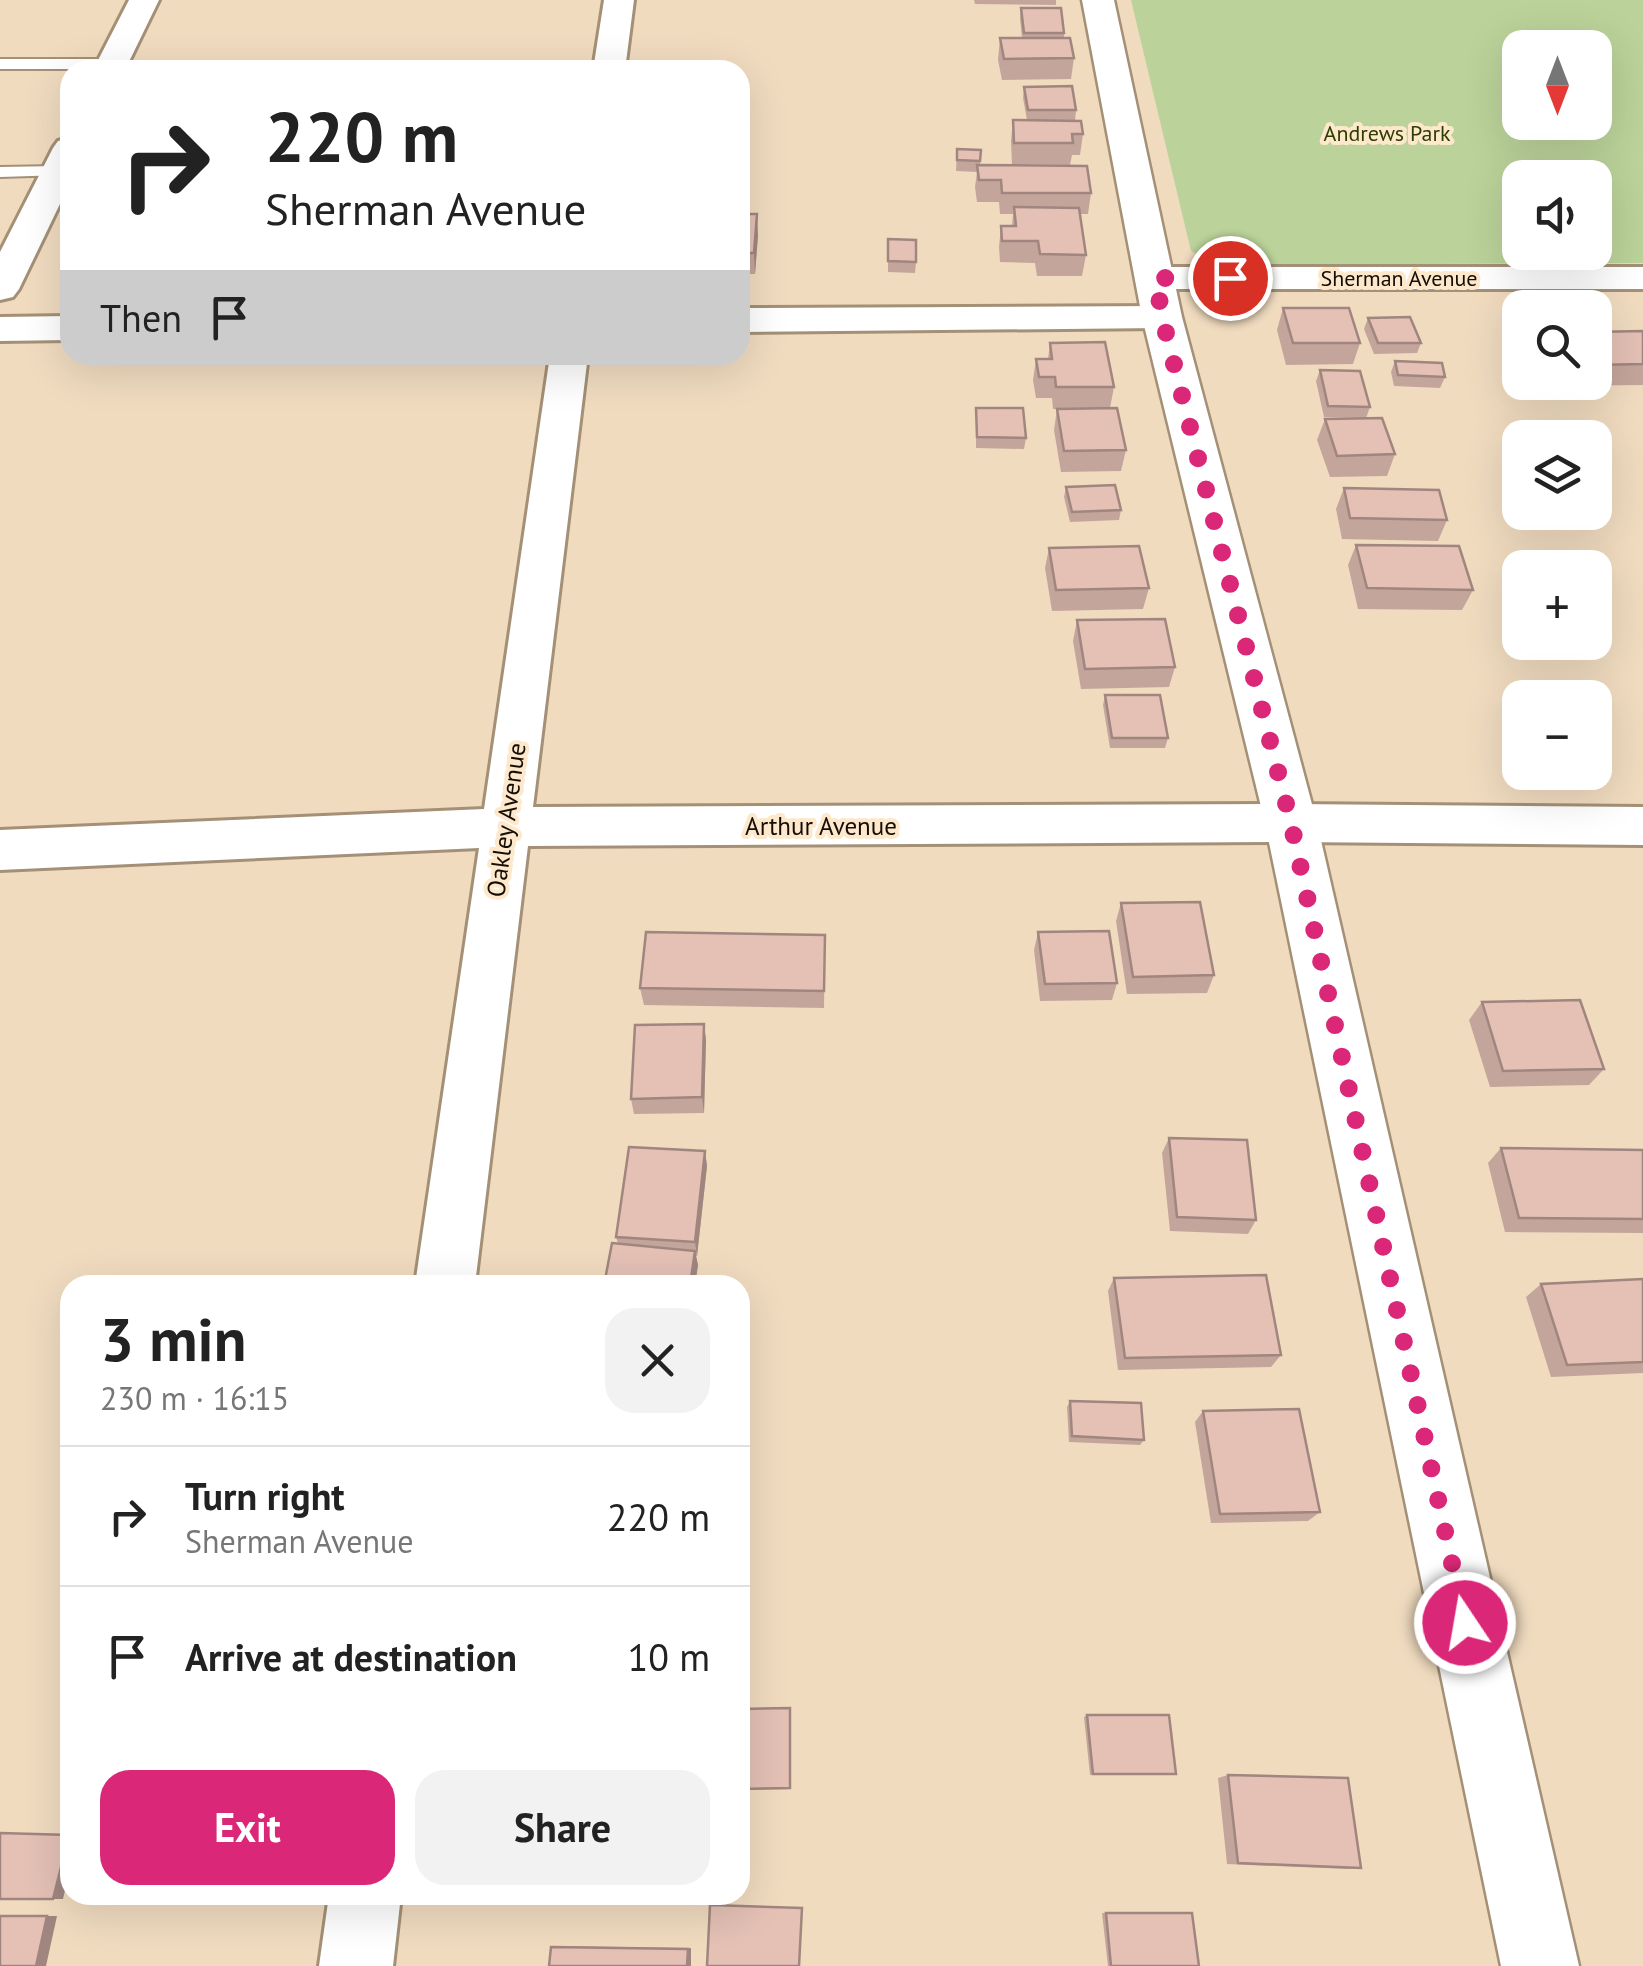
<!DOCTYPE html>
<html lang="en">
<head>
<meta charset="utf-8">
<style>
  :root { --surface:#fff; --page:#f2f2f2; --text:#222; --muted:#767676; --line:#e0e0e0; --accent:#db2777 }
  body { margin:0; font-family:"PT Sans",sans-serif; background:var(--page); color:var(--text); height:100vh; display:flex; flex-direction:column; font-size:38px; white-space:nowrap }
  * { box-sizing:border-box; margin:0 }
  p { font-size:32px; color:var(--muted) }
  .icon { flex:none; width:55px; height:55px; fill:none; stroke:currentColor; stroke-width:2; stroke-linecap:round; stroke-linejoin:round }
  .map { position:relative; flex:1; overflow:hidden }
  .details { position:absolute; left:60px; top:1275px; width:690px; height:630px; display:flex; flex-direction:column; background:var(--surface); border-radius:30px; box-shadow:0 10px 40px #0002 }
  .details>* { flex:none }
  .hud { position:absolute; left:60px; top:60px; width:690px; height:305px; border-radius:30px; box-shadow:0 10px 40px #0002; background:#fff; color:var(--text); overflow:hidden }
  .needle { width:65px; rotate:180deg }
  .fabs { position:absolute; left:1502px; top:30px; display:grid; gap:20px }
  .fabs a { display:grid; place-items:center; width:110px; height:110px; border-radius:20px; background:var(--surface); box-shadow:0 10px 40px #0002; font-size:50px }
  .pin { position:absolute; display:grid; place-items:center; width:85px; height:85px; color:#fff; margin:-42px; border:5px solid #fff; border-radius:50%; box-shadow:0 2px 10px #0007 }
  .me { position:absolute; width:110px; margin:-55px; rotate:348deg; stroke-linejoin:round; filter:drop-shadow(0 0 8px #0008) }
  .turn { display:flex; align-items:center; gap:35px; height:210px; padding:0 40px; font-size:45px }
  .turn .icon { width:130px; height:130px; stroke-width:2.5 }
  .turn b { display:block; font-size:70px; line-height:85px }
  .then { display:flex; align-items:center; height:95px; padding:0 40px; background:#0003; gap:20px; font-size:38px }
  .round { display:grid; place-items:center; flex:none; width:105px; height:105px; border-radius:30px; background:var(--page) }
  .summary { display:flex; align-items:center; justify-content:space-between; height:170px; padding:0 40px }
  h1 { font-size:60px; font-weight:800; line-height:75px }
  .primary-button { display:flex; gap:20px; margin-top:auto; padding:20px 40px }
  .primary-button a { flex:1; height:115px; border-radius:30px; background:var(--accent); color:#fff; font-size:40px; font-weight:800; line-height:115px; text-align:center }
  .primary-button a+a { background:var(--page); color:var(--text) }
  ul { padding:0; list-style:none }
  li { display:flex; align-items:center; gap:30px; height:140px; padding:0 40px; border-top:2px solid var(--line) }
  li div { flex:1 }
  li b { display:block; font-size:38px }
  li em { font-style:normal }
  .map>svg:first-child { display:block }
  .green { fill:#bbd29a; fill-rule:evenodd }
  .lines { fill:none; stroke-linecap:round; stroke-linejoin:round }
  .service-casing { stroke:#a39076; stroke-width:4 }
  .minor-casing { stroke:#a39076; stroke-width:6 }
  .secondary-casing { stroke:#a39076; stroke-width:5 }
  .service { fill:#fff; fill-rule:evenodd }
  .minor { fill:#fff; fill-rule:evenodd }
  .secondary { fill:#fff; fill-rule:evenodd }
  .wall { fill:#c4a59c }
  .shaded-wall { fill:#a0867f }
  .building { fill:#e4c0b5; stroke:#a0867f; stroke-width:2.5 }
  .route { stroke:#db2777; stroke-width:18; stroke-dasharray:0 32.4 }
  .labels { text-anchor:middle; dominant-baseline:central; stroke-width:8; stroke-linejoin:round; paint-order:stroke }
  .far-park-label { font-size:22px; fill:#2d3f00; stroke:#fde8cc }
  .far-street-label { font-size:22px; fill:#140d05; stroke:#fde8cc }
  .street-label { font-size:25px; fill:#140d05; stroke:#fde8cc }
</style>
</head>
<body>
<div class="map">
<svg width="1643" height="1966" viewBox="0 0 1643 1966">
  <rect width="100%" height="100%" fill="#f0dbbf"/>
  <path class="green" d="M 1131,0 L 1643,0 L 1643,263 L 1216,265 L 1191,251 ZM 1520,48 L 1595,48 L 1595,122 L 1520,122 ZM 1520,178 L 1595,178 L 1595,252 L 1520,252 Z"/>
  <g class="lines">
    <defs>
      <path id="service" d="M 0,59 L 112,59 L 120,64 L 112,69 L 0,69 Z
        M 58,166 L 64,167 L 64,175 L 0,177 L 0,167 Z"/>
      <path id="minor" d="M 129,0 L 159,0 L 125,70 L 93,70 Z
        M 604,0 L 634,0 L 625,70 L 593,70 Z
        M 70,138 L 70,183 L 19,289 L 13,297 L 0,300 L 0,252 L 53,148 L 58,141 Z
        M 1155,267 L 1643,267 L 1643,289 L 1155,289 L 1142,286 L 1137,278 L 1142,270 Z
        M 1162,306 L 1175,309 L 1181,317 L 1175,325 L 1162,328 L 740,332 L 740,308 Z
        M 70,316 L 70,340 L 0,341 L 0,317 Z
        M 550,355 L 588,355 L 533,807 L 1291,804 L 1643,807 L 1643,845 L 1291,842 L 528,846 L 475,1285 L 415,1285 L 479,848 L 0,870 L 0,830 L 484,809 Z
        M 329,1895 L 401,1895 L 393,1966 L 319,1966 Z"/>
      <path id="secondary" d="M 1082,0 L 1114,0 L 1182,317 L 1317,823 L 1579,1966 L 1501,1966 L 1265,823 L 1142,317 Z"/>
    </defs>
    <use href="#service" class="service-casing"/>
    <use href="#minor" class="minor-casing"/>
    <use href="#secondary" class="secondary-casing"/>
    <use href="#service" class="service"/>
    <use href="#minor" class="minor"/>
    <use href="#secondary" class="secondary"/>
  </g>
  <path class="wall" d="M 974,0 L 1056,0 L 1056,5 L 975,4 Z
    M 1021,8 L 1064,33 L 1064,38 L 1074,58 L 1071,79 L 1002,80 L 998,60 L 1000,38 L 1022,38 L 1020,18 Z
    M 1024,87 L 1076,110 L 1075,121 L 1083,134 L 1080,155 L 1072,155 L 1070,165 L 1012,164 L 1011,141 L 1013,120 L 1027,120 L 1023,98 Z
    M 957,149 L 981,150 L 980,165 L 1091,193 L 1088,214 L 1080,214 L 1086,255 L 1082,276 L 1037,276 L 1035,263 L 1000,262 L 999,247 L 1001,226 L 1012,226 L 1013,214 L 1000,214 L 999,202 L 977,202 L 975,187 L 977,172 L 956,171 Z
    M 740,214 L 758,235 L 755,274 L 740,274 Z
    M 888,239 L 916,262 L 915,273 L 888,272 Z
    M 1283,308 L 1360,343 L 1353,364 L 1286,365 L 1277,330 Z
    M 1368,318 L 1421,343 L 1417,353 L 1374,354 L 1364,329 Z
    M 1643,331 L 1643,385 L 1551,386 L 1549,382 L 1595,382 L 1595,332 Z
    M 1050,343 L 1114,387 L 1110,408 L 1126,450 L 1121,471 L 1061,472 L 1054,430 L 1057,409 L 1086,408 L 1053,409 L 1052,398 L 1036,398 L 1033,380 L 1036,359 L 1048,359 Z
    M 1395,361 L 1445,377 L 1440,388 L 1394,386 L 1391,372 Z
    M 1320,370 L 1370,407 L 1366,418 L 1324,417 L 1316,381 Z
    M 976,408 L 1026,438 L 1024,449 L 976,448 Z
    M 1325,419 L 1395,454 L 1387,476 L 1330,477 L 1317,440 Z
    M 1066,487 L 1121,510 L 1119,520 L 1070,522 L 1064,497 Z
    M 1344,488 L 1447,520 L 1438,541 L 1342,539 L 1336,509 Z
    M 1356,545 L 1473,590 L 1462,610 L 1358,609 L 1348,565 Z
    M 1049,548 L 1149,588 L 1143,609 L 1052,611 L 1045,568 Z
    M 1077,620 L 1175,667 L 1169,687 L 1081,689 L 1073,641 Z
    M 1105,695 L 1168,738 L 1165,748 L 1110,748 L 1103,705 Z
    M 1121,903 L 1214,975 L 1207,993 L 1127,994 L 1116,921 Z
    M 1038,932 L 1117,983 L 1112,1000 L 1040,1001 L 1034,950 Z
    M 825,935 L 824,1008 L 644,1005 L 640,988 Z
    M 1482,1002 L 1604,1069 L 1589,1085 L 1490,1087 L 1469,1020 Z
    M 704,1024 L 706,1040 L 704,1113 L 634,1114 L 631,1099 Z
    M 1169,1138 L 1256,1220 L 1248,1234 L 1170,1231 L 1162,1153 Z
    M 1501,1148 L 1643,1150 L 1643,1233 L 1505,1232 L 1488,1163 Z
    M 705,1151 L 707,1166 L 697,1256 L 696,1256 L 698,1265 L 695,1285 L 604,1285 L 618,1244 L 616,1237 Z
    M 1114,1278 L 1281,1355 L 1271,1367 L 1118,1370 L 1108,1291 Z
    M 1643,1279 L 1643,1373 L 1551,1377 L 1526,1297 L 1541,1284 Z
    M 1070,1401 L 1144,1440 L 1140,1445 L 1069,1442 L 1067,1407 Z
    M 1203,1411 L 1320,1512 L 1308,1521 L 1211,1523 L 1195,1422 Z
    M 740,1709 L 791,1711 L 791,1789 L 740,1790 Z
    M 1087,1715 L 1176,1774 L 1172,1775 L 1090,1775 L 1084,1717 Z
    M 1228,1775 L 1361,1868 L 1347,1869 L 1227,1864 L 1218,1778 Z
    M 1102,1913 L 1192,1913 L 1199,1966 L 1108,1966 Z
    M 558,1946 L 691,1948 L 691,1966 L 551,1947 Z"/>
  <path class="shaded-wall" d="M 757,214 L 758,235 L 755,274 L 754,253 Z
    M 704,1024 L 706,1040 L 704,1113 L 702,1097 Z
    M 705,1151 L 707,1166 L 697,1256 L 695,1242 Z
    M 695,1251 L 698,1265 L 695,1285 L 690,1285 Z
    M 69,1835 L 70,1870 L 63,1899 L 53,1899 Z
    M 47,1916 L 57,1916 L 46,1966 L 36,1966 Z
    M 691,1948 L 691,1966 L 687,1966 L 688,1949 Z"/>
  <path class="building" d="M 1021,8 L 1061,8 L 1064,33 L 1024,33 Z
    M 1000,38 L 1070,38 L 1074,58 L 1004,59 Z
    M 1072,86 L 1076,110 L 1028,110 L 1024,87 Z
    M 1013,120 L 1081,121 L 1083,134 L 1072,134 L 1073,143 L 1014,143 Z
    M 957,149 L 981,150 L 980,161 L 957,160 Z
    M 977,165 L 1087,166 L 1091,193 L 1002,193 L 1001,180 L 979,180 Z
    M 1014,207 L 1079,208 L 1086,255 L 1040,254 L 1038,241 L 1002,241 L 1001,226 L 1016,226 Z
    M 740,214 L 757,214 L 754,253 L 740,253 Z
    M 888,239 L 916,240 L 916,262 L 888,261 Z
    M 1283,308 L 1349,308 L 1360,343 L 1293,343 Z
    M 1410,317 L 1421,343 L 1378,343 L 1368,318 Z
    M 1643,331 L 1643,364 L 1595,365 L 1595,332 Z
    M 1105,342 L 1114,387 L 1056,387 L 1055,377 L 1039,377 L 1036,359 L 1052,359 L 1050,343 Z
    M 1395,361 L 1442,363 L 1445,377 L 1398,375 Z
    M 1320,370 L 1360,371 L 1370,407 L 1328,406 Z
    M 976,408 L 1023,408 L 1026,438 L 977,437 Z
    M 1117,408 L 1126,450 L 1064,451 L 1057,409 Z
    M 1382,418 L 1395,454 L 1337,456 L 1325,419 Z
    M 1115,485 L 1121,510 L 1072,512 L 1066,487 Z
    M 1344,488 L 1439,490 L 1447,520 L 1350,518 Z
    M 1356,545 L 1459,546 L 1473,590 L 1367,588 Z
    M 1139,546 L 1149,588 L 1056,590 L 1049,548 Z
    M 1165,619 L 1175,667 L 1085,669 L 1077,620 Z
    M 1105,695 L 1160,695 L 1168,738 L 1112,738 Z
    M 1200,902 L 1214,975 L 1133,977 L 1121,903 Z
    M 1109,931 L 1117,983 L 1045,984 L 1038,932 Z
    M 646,932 L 825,935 L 824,991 L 640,988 Z
    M 1580,1000 L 1604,1069 L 1503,1071 L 1482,1002 Z
    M 704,1024 L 702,1097 L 631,1099 L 635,1025 Z
    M 1169,1138 L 1247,1140 L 1256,1220 L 1177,1217 Z
    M 629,1147 L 705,1151 L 695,1242 L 616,1237 Z
    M 1501,1148 L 1643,1150 L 1643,1219 L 1519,1218 Z
    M 612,1243 L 695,1251 L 690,1285 L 604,1285 Z
    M 1266,1275 L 1281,1355 L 1125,1358 L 1114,1278 Z
    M 1643,1279 L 1643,1362 L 1567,1365 L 1541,1284 Z
    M 1070,1401 L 1141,1403 L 1144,1440 L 1072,1436 Z
    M 1299,1409 L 1320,1512 L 1220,1514 L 1203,1411 Z
    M 790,1708 L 790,1788 L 740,1789 L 740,1709 Z
    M 1087,1715 L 1169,1715 L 1176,1774 L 1093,1774 Z
    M 70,1765 L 70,1792 L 63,1792 Z
    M 1228,1775 L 1348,1778 L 1361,1868 L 1238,1863 Z
    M 0,1833 L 69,1835 L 53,1899 L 0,1899 Z
    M 710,1905 L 802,1908 L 799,1966 L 707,1966 Z
    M 1106,1913 L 1192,1913 L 1199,1966 L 1111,1966 Z
    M 0,1916 L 47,1916 L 36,1966 L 0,1966 Z
    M 551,1947 L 688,1949 L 687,1966 L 549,1966 Z"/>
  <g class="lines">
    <path class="route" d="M 1230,278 L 1156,278 L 1162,317 L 1291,823 L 1465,1623"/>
  </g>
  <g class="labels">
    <g class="far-park-label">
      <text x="1387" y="133">Andrews Park</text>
    </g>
    <g class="far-street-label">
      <text x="1399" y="278">Sherman Avenue</text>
    </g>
    <g class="street-label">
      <text transform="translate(506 820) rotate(-82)">Oakley Avenue</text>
      <text x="821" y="826">Arthur Avenue</text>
    </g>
  </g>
</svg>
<div class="fabs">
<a><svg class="needle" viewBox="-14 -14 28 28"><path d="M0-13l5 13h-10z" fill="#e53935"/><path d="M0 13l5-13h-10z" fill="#767676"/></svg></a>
<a><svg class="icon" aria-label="sound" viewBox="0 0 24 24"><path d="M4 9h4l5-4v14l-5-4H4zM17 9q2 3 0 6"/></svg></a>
<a><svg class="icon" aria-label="search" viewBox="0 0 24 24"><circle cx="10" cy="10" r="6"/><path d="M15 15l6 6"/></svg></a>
<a><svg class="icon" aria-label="layers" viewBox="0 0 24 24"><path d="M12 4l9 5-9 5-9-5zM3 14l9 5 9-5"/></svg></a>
<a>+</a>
<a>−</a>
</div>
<div class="pin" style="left:1230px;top:278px;background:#d93025"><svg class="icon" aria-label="arrive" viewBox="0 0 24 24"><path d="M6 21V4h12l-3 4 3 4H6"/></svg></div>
<svg class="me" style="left:1465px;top:1623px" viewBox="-20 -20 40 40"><circle r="17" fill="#db2777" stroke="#fff" stroke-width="3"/><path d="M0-11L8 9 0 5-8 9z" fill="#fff"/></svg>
<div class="hud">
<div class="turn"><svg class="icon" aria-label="right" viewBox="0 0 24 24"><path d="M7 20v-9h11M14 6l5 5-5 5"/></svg><div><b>220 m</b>Sherman Avenue</div></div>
<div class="then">Then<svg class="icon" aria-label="arrive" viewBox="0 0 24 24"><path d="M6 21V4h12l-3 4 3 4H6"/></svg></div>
</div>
<section class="details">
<div class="summary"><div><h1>3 min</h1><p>230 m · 16:15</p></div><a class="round"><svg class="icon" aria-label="close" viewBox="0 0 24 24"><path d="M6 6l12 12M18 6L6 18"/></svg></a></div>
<ul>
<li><svg class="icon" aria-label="right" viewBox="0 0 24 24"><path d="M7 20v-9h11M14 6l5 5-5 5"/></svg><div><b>Turn right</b><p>Sherman Avenue</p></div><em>220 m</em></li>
<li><svg class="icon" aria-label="arrive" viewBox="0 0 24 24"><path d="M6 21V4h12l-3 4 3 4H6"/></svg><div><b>Arrive at destination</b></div><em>10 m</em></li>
</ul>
<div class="primary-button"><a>Exit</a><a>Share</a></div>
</section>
</div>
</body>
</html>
